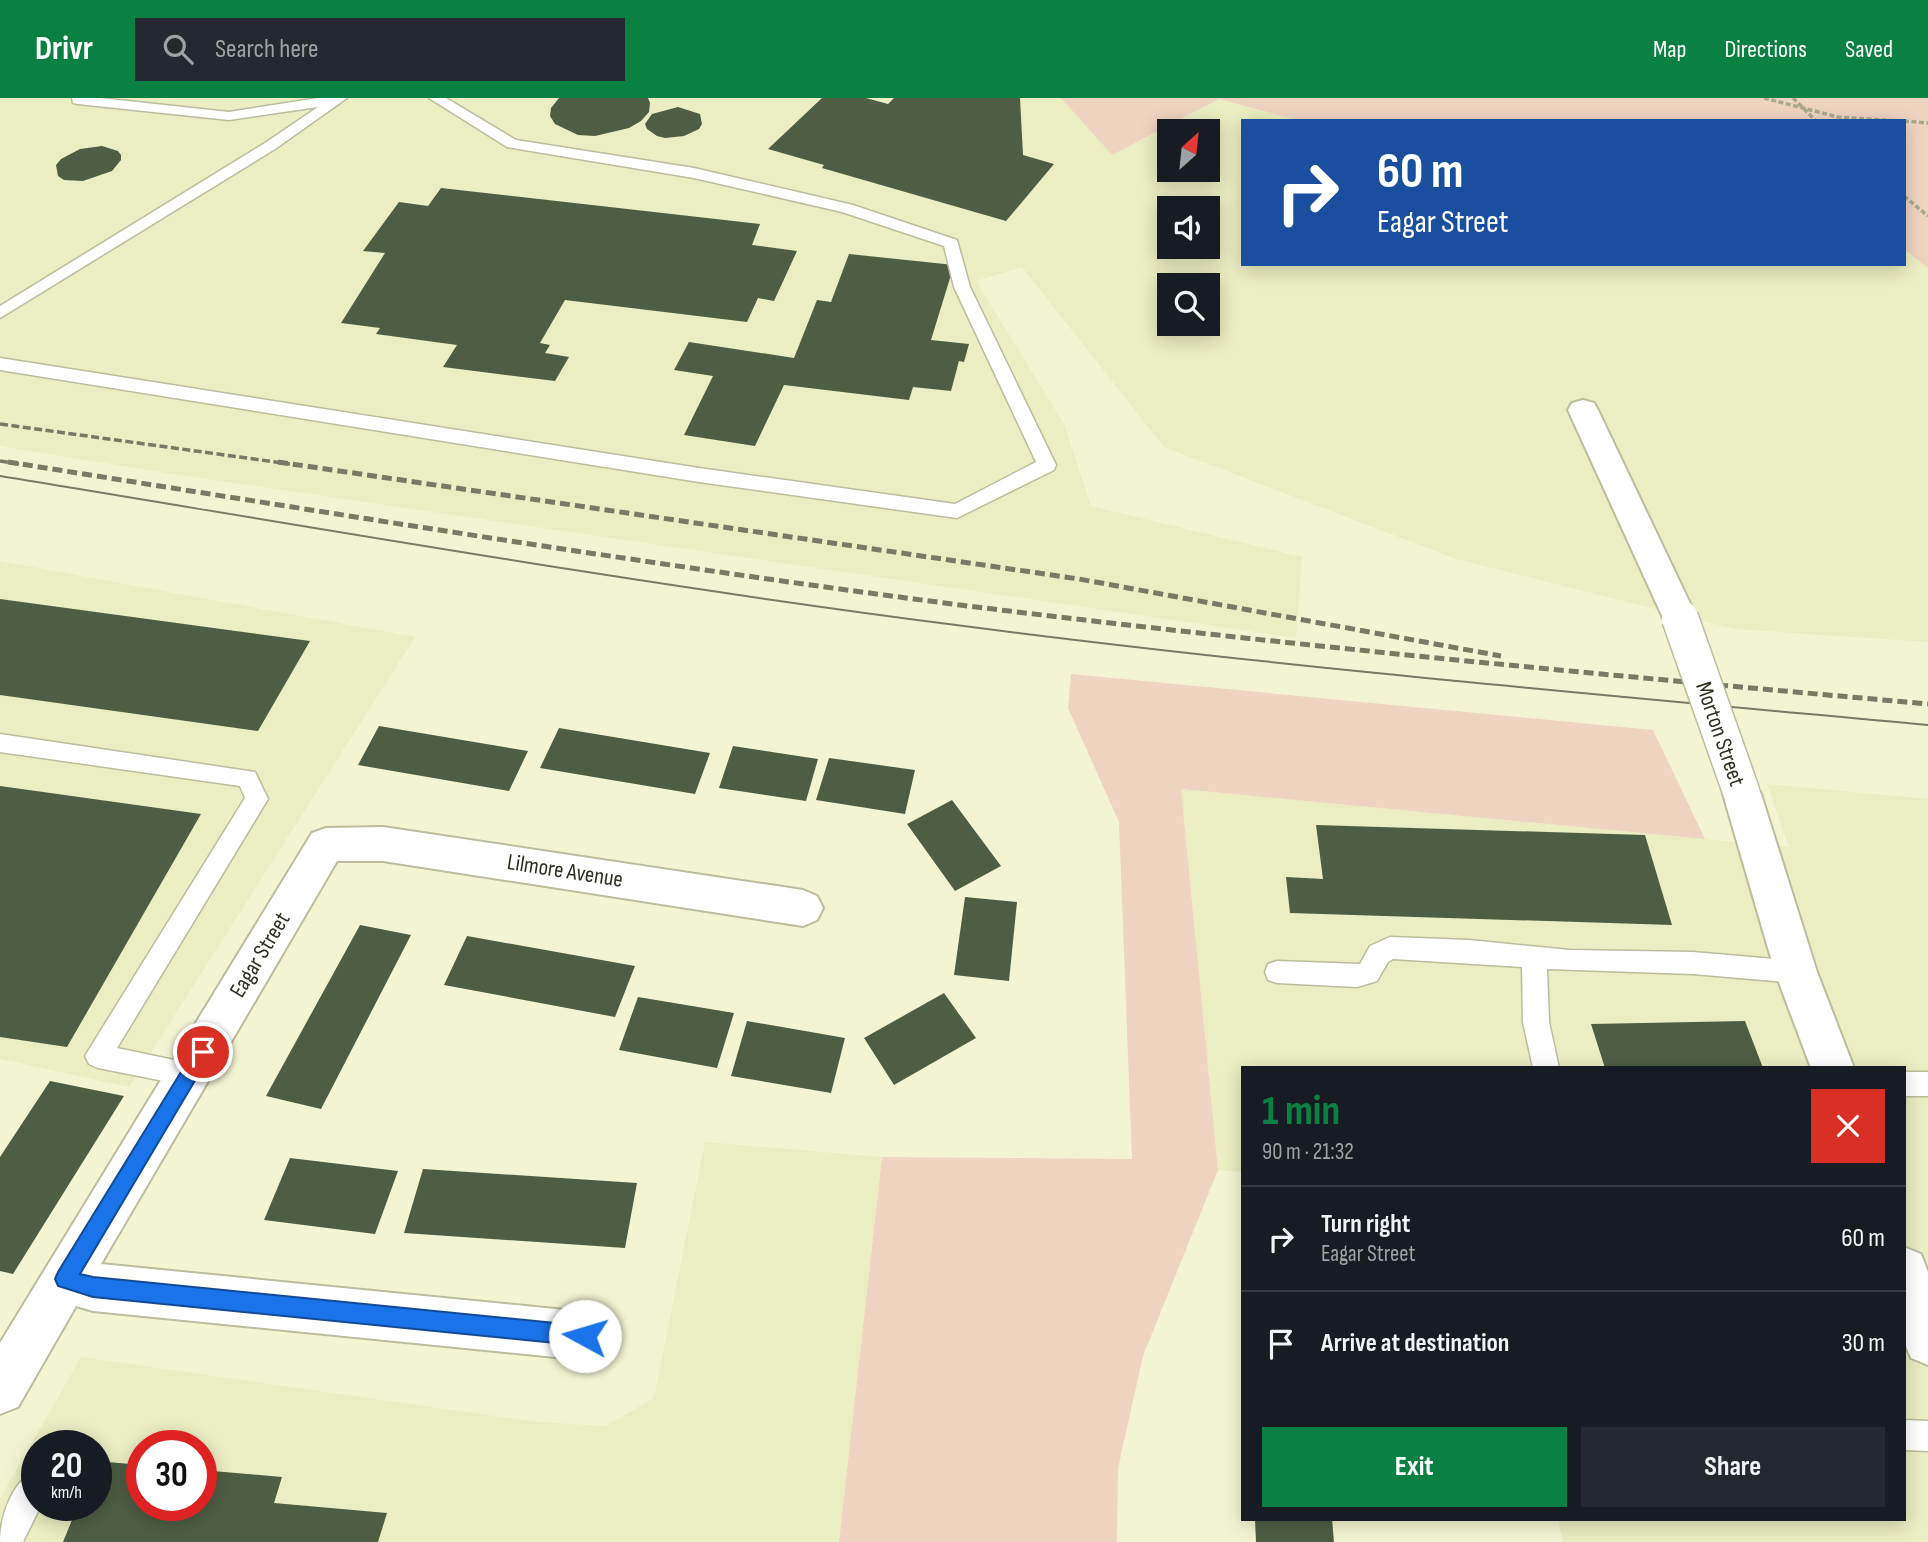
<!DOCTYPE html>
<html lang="en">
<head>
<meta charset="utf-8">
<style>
  :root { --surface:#171b24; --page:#242831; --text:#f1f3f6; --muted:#9ea1a6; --line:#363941; --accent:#0b8043 }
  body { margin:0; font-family:"Sofia Sans Condensed",sans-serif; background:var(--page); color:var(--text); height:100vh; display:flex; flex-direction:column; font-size:26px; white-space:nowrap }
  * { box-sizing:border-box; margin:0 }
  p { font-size:23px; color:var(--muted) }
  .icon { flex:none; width:38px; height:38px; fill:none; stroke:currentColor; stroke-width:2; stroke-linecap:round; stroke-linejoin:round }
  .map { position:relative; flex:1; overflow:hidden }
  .details { position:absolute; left:1241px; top:968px; width:665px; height:455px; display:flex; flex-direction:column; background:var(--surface); border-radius:0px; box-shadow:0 4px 18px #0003 }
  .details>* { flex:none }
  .guide { position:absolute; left:1241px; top:21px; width:665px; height:147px; border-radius:0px; box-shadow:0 4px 18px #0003; background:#1a4fa0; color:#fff; overflow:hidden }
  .needle { width:46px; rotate:27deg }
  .controls { position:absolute; left:1157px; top:21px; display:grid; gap:14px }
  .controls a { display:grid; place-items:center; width:63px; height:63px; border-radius:0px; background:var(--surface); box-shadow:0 4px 18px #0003; font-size:35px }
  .speed { position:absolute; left:21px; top:1332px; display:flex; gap:14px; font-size:35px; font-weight:700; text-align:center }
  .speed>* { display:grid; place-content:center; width:91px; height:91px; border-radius:50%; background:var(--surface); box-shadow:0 4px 18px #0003; line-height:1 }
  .speed small { font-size:18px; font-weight:400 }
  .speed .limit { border:10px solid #d22; background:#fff; color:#111 }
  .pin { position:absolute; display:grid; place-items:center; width:60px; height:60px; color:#fff; margin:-30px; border:4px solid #fff; border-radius:50%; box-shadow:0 2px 7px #0007 }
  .me { position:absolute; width:77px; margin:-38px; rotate:276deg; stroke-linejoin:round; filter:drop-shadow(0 0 5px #0008) }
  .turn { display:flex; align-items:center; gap:24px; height:147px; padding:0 21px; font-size:32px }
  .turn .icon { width:91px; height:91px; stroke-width:2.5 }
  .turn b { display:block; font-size:49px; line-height:60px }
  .round { display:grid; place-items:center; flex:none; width:74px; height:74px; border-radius:0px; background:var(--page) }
  .head { display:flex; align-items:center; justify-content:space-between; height:119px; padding:0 21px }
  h1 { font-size:42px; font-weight:700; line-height:52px; color:var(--accent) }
  .primary-button { display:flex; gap:14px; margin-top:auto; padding:14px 21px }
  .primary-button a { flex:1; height:80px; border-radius:0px; background:var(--accent); color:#fff; font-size:28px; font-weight:700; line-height:80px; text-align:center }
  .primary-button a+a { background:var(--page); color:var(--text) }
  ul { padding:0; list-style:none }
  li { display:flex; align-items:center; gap:21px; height:105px; padding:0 21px; border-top:2px solid var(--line) }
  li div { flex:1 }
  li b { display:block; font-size:26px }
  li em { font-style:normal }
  header { display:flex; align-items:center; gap:42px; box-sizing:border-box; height:98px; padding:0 35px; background:var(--accent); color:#fff }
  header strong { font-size:33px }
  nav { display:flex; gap:38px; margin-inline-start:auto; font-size:24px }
  .search { width:490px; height:63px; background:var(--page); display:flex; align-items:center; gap:18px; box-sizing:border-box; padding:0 24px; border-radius:0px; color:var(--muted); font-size:26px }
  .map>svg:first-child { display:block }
  .built { fill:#ebedc2; fill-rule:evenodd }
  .green { fill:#efd4c1 }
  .building { fill:#4e5e45 }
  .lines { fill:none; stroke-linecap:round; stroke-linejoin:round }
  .lane-casing { stroke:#bbbd9c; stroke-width:3 }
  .street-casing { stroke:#bbbd9c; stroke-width:4 }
  .path { stroke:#a8a98e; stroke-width:3.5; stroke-dasharray:5 2.5; stroke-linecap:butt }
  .lane { fill:#fff; fill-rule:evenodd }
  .street { fill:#fff; fill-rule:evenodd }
  .tram { stroke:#797964; stroke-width:2 }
  .rail-far1 { stroke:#797964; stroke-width:3.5; stroke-dasharray:8 3.5; stroke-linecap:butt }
  .rail { stroke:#797964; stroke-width:5; stroke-dasharray:10 5; stroke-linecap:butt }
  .street-bridge-casing { stroke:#bbbd9c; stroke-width:39; stroke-linecap:butt }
  .street-bridge { stroke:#fff; stroke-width:36 }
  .route { fill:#1a73e8; stroke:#114b97; stroke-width:2 }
  .labels { text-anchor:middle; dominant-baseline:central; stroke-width:7; stroke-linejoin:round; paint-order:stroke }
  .street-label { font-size:23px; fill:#2e2e21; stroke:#fff }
</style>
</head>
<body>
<header>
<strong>Drivr</strong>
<div class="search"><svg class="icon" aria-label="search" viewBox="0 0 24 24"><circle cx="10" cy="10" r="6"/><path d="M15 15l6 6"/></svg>Search here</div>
<nav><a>Map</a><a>Directions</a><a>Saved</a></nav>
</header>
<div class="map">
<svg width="1928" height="1444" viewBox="0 0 1928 1444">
  <rect width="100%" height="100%" fill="#f3f5d2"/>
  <path class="built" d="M 0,0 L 1061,0 L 1112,57 L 1219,1 L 1301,23 L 1242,23 L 1242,166 L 1904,166 L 1904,151 L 1928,170 L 1928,544 L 1735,531 L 1456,461 L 1164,349 L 1022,169 L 976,183 L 1064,326 L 1091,408 L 1302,459 L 1296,540 L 166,375 L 0,348 ZM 1169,33 L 1208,33 L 1208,72 L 1169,72 ZM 1169,110 L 1208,110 L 1208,149 L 1169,149 ZM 1169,187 L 1208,187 L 1208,226 L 1169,226 Z
    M 0,463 L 415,539 L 129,989 L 0,961 Z
    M 1767,686 L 1928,701 L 1928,1444 L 1563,1444 L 1558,1421 L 1904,1421 L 1904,970 L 1242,970 L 1242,1074 L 1218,1072 L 1181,691 L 1789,749 Z
    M 705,1044 L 882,1059 L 839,1444 L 0,1444 L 0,1401 L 81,1259 L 537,1324 L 606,1328 L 654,1300 ZM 37,1348 L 96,1348 L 96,1407 L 37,1407 ZM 142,1348 L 201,1348 L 201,1407 L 142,1407 Z"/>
  <path class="green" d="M 1061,0 L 1928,0 L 1928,170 L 1904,151 L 1904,23 L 1301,23 L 1219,1 L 1112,57 Z
    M 1071,576 L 1653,632 L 1705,741 L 1181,691 L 1218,1072 L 1143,1258 L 1118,1370 L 1117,1444 L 839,1444 L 882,1059 L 1132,1061 L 1119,724 L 1068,610 Z"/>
  <path class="building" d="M 559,0 L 648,0 L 650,5 L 649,14 L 641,23 L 629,30 L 595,38 L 578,37 L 555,26 L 550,18 L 551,10 Z
    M 822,0 L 866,0 L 888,6 L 894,0 L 1020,0 L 1023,57 L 1054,66 L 1006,123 L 822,70 L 824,67 L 768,51 Z
    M 678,9 L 700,16 L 702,26 L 699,31 L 684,38 L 665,40 L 657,38 L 647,31 L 645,26 L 652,16 Z
    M 102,48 L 118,53 L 121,57 L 121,62 L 112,73 L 83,83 L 64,82 L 58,78 L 56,67 L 61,61 L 80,51 Z
    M 441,90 L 760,126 L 752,147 L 797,153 L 774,203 L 758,200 L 747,224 L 565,202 L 540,245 L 550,247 L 545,255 L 569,259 L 555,283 L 443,269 L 457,247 L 376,236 L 380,230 L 341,225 L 385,155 L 363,153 L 399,104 L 428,108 Z
    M 849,156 L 954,167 L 931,242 L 969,246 L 964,264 L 959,263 L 951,293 L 913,289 L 909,302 L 784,287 L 755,348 L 684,337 L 713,278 L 674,272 L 689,244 L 794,260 L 817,202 L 831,204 Z
    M 0,501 L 310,543 L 258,633 L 0,597 Z
    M 379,628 L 528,653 L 509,693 L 358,667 Z
    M 559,630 L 710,655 L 695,696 L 540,670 Z
    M 733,648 L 818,661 L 806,703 L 719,690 Z
    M 829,660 L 915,672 L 905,716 L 816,702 Z
    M 0,688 L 201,716 L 67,949 L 0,939 Z
    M 952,702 L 1001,768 L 955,793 L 907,726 Z
    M 1316,727 L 1645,737 L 1672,827 L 1290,815 L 1286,779 L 1323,781 Z
    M 965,799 L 1017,804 L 1009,883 L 954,877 Z
    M 360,827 L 411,837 L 321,1011 L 266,998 Z
    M 467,838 L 635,868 L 615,919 L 444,887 Z
    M 944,895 L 976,940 L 894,987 L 864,940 Z
    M 638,899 L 734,915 L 717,970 L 619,952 Z
    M 747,923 L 845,940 L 831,995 L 731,978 Z
    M 1745,923 L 1763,970 L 1605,970 L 1591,926 Z
    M 50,983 L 124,998 L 13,1176 L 0,1173 L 0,1059 Z
    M 290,1060 L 398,1073 L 375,1136 L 264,1122 Z
    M 423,1071 L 637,1085 L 625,1150 L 404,1135 Z
    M 96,1363 L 142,1367 L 142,1407 L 201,1407 L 201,1372 L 282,1379 L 274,1405 L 387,1415 L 378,1444 L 63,1444 L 78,1407 L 96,1407 Z
    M 1255,1421 L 1332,1421 L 1334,1444 L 1256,1444 Z"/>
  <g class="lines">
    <defs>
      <path id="lane" d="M 72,0 L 100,0 L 229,14 L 318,0 L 347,0 L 275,51 L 0,220 L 0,208 L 265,45 L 318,9 L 229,22 L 78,6 L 73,5 Z
        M 429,0 L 446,0 L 516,42 L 694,70 L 853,107 L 957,142 L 970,189 L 1056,367 L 1054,372 L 957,420 L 699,384 L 0,272 L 0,260 L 699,370 L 955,406 L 1036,364 L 954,189 L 944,148 L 842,114 L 694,80 L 507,49 Z
        M 0,636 L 255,674 L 268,701 L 117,950 L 198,967 L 202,976 L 198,985 L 189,988 L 98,970 L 89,966 L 85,958 L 245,700 L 240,688 L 0,654 Z
        M 1390,839 L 1469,842 L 1570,852 L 1693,854 L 1796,863 L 1805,866 L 1808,874 L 1805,882 L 1796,885 L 1693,876 L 1547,871 L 1549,924 L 1559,970 L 1533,970 L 1523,924 L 1522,869 L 1393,861 L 1388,864 L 1377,883 L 1357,889 L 1277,885 L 1268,882 L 1265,874 L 1268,866 L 1277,863 L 1360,866 L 1370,848 Z
        M 1904,974 L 1928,974 L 1928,998 L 1904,998 Z
        M 1904,1322 L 1928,1323 L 1928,1353 L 1904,1352 Z
        M 37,1372 L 37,1407 L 41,1407 L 23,1444 L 0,1444 C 0,1419 12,1382 37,1372 Z"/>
      <path id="street" d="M 1583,302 L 1594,305 L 1598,312 L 1697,520 L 1692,529 L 1680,533 L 1668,529 L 1663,520 L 1568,312 L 1572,305 Z
        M 1742,680 L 1755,685 L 1761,696 L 1817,874 L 1854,970 L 1811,970 L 1775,874 L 1723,696 L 1729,685 Z
        M 383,729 L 803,792 L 817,798 L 823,810 L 817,822 L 803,828 L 383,763 L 337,763 L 101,1166 L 585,1214 L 602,1221 L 609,1238 L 602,1255 L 585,1262 L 93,1213 L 76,1208 L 18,1309 L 0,1316 L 0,1245 L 312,735 L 326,730 Z
        M 1904,1149 L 1921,1156 L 1928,1174 L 1928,1267 L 1911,1260 L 1904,1244 Z"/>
    </defs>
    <use href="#lane" class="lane-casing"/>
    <use href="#street" class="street-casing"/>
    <path class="path" d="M 1764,0 L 1838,19 L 1896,23
      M 1793,0 L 1816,23
      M 1904,23 L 1928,25
      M 1904,98 L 1928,118"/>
    <use href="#lane" class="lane"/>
    <use href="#street" class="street"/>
    <path class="tram" d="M 0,378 C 318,430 636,486 956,527 C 1279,569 1604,597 1928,627"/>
    <path class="rail-far1" d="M 0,326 L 290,366
      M 0,363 L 19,366"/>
    <path class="rail" d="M 8,364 C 325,414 642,466 960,507 C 1282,547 1605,577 1928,606
      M 278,364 L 1079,481 L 1501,558"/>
    <defs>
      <path id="street-bridge" d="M 1680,520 L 1742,696"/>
    </defs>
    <use href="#street-bridge" class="street-bridge-casing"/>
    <use href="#street-bridge" class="street-bridge"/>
  </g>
  <path class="route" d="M 203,945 L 209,948 L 212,954 L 209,959 L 80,1176 L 93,1179 L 585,1228 L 592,1231 L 595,1238 L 592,1245 L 585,1248 L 93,1199 L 58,1188 L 55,1181 L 58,1174 L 197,948 Z"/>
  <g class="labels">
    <g class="street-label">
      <text transform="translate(1720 636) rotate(71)">Morton Street</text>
      <text transform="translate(565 773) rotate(9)">Lilmore Avenue</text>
      <text transform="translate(260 857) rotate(-59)">Eagar Street</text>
    </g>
  </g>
</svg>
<div class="controls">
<a><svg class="needle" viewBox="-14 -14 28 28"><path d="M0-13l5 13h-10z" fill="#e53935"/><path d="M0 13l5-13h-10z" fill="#9ea1a6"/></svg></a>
<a><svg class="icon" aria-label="sound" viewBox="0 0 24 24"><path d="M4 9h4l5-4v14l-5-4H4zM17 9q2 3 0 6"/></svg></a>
<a><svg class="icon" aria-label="search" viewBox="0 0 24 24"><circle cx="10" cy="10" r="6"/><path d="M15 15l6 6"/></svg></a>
</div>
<div class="speed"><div>20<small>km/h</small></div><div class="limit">30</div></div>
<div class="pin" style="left:203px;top:954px;background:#d93025"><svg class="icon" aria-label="arrive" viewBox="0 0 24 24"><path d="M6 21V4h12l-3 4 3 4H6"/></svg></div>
<svg class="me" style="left:585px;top:1238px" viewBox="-20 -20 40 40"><circle r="19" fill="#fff"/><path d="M0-13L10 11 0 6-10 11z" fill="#1a73e8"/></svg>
<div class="guide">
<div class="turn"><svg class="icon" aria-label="right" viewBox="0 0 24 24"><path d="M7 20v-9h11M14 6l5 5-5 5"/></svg><div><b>60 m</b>Eagar Street</div></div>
</div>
<section class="details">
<div class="head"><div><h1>1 min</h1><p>90 m · 21:32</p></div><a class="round" style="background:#d93025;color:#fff"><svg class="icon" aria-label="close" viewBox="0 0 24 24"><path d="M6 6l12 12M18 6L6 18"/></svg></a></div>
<ul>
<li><svg class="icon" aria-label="right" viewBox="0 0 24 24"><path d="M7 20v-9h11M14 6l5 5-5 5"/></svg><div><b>Turn right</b><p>Eagar Street</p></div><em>60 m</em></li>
<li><svg class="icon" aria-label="arrive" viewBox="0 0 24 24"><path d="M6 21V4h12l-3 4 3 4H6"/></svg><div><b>Arrive at destination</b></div><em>30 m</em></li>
</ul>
<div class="primary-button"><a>Exit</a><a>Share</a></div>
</section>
</div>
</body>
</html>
